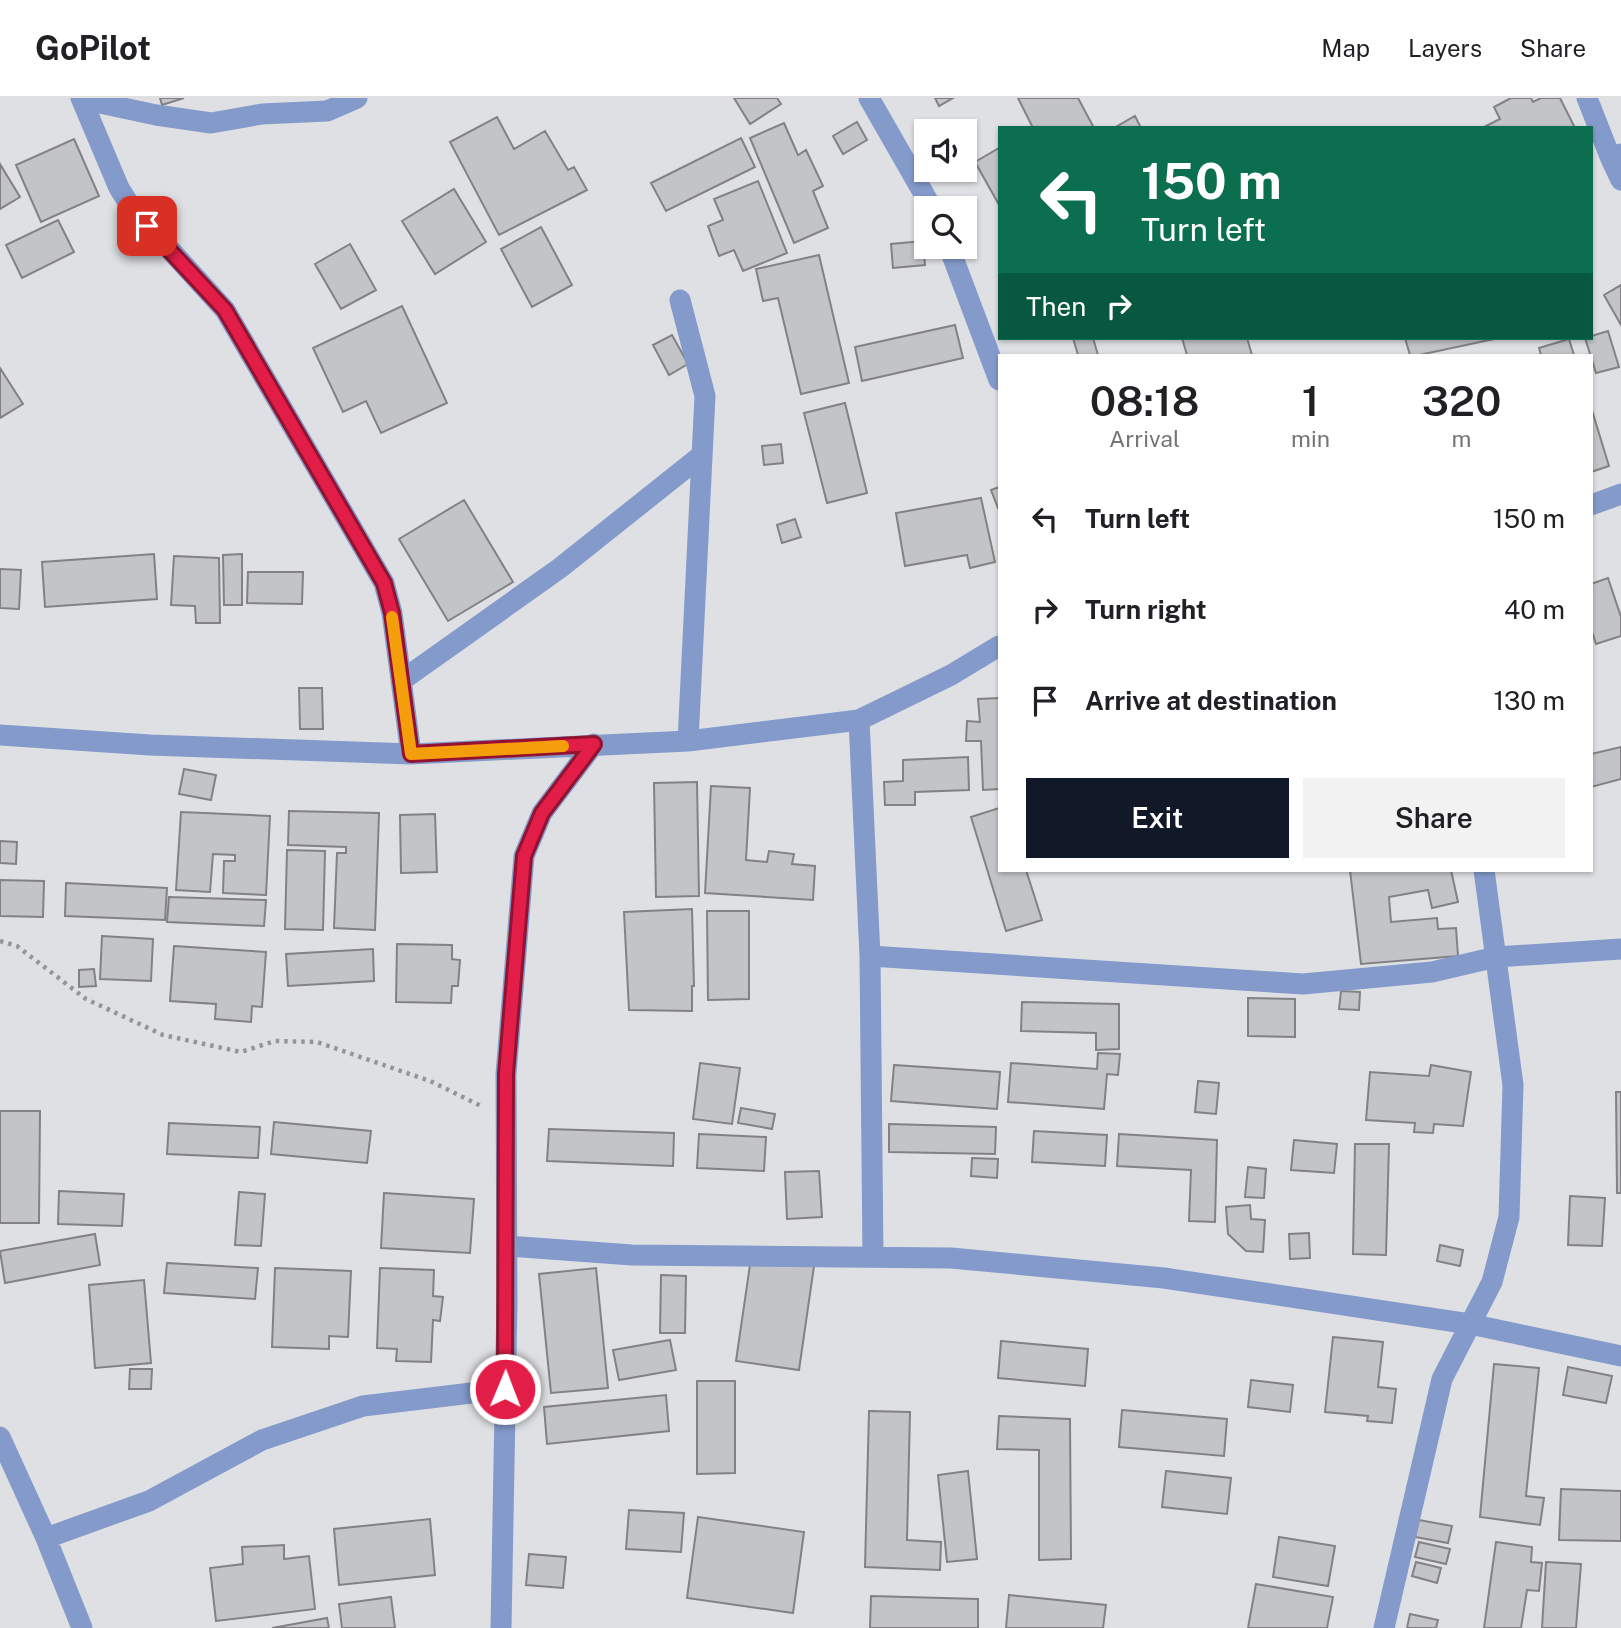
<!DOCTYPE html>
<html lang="en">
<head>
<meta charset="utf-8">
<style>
  :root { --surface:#fff; --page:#f2f2f2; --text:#202124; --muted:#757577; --line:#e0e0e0; --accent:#111827 }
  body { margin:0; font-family:"Public Sans",sans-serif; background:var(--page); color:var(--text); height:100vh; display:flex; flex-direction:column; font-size:26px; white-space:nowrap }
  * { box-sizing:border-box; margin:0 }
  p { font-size:23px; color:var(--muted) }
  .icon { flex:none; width:38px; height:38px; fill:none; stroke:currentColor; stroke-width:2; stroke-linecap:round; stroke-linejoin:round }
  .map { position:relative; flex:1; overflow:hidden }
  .panel { position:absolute; left:998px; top:256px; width:595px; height:518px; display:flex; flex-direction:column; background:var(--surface); border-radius:0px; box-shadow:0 2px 5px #0004 }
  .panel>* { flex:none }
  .guide { position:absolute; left:998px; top:28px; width:595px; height:214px; border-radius:0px; box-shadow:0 2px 5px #0004; background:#0b6e4f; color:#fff; overflow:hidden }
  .buttons { position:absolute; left:914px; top:21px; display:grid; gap:14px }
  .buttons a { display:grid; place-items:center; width:63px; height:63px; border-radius:0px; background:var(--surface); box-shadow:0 2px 5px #0004; font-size:35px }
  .pin { position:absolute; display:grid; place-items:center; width:60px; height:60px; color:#fff; margin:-30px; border-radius:14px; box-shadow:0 4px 10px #0006 }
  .me { position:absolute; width:77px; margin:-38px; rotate:1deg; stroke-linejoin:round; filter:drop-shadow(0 0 5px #0008) }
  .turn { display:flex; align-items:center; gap:24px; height:147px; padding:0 28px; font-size:32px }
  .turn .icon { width:91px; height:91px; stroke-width:2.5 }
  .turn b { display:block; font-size:49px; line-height:60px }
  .then { display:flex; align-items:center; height:66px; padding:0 28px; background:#0003; gap:14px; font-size:26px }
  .eta { display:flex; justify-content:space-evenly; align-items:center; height:119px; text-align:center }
  .eta b { font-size:42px; font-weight:600; line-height:49px }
  .action { display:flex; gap:14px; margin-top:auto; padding:14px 28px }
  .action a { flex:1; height:80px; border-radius:0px; background:var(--accent); color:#fff; font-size:28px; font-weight:600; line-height:80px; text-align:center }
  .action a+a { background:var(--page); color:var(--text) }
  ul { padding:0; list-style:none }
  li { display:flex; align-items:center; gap:21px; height:91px; padding:0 28px }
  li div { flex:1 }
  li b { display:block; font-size:26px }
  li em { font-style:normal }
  header { display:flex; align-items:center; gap:42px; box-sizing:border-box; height:98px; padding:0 35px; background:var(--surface); border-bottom:2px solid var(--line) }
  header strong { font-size:33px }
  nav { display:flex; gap:38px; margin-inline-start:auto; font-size:24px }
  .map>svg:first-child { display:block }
  .building { fill:#c3c4c7; stroke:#828285; stroke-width:2 }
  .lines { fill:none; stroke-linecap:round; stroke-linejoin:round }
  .path { stroke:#949597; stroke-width:4.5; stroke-dasharray:3.5 5; stroke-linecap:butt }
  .minor { stroke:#839acb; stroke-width:21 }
  .route-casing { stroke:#92132f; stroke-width:18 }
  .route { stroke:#e11d48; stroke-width:12 }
  .slow { stroke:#f59e0b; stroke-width:12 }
</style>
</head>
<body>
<header>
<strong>GoPilot</strong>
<nav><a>Map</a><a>Layers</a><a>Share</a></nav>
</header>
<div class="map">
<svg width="1621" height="1530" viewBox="0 0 1621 1530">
  <rect width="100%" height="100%" fill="#dfe0e3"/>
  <path class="building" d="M 160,0 L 184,0 L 162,7 Z
    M 734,0 L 777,0 L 781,6 L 750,26 Z
    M 935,0 L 953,0 L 939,8 Z
    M 1018,0 L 1078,0 L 1094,30 L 1033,30 Z
    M 1511,0 L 1531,0 L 1533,4 L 1541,0 L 1560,0 L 1575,30 L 1482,30 L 1500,21 L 1494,9 Z
    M 1135,18 L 1141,30 L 1114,30 Z
    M 497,19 L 514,51 L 545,33 L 568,72 L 574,69 L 587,92 L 499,137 L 450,44 Z
    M 857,24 L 867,42 L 843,56 L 833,38 Z
    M 784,25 L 798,57 L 806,52 L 823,88 L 813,93 L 828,130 L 794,145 L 750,40 Z
    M 741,40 L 755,69 L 666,113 L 651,85 Z
    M 74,41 L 99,98 L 41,124 L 16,67 Z
    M 999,50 L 999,104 L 998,105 L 975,64 Z
    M 0,66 L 20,99 L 0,111 Z
    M 758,83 L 787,155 L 743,173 L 734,152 L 719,158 L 708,128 L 723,122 L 714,101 Z
    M 454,91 L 486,144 L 435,176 L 402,123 Z
    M 58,122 L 74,154 L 22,180 L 6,147 Z
    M 541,129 L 572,187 L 532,209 L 501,151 Z
    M 923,143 L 925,167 L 893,170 L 891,146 Z
    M 350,146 L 376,192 L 341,211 L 315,166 Z
    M 819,157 L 849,285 L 801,296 L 778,200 L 763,203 L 756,171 Z
    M 1621,187 L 1621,227 L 1604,197 Z
    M 402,208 L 447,305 L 381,335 L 366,303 L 343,314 L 313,250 Z
    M 955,227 L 963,260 L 862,283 L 855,249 Z
    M 1608,233 L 1619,269 L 1596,275 L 1585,240 Z
    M 672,237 L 688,266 L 669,277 L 653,247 Z
    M 1073,240 L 1093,240 L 1098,257 L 1078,257 Z
    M 1182,240 L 1247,240 L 1252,257 L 1187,257 Z
    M 1405,240 L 1499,240 L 1419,257 L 1410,257 Z
    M 1569,241 L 1574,257 L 1541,257 L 1539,250 Z
    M 0,270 L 23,306 L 0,320 Z
    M 845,305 L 867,395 L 827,405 L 804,315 Z
    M 1591,309 L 1609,368 L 1591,374 Z
    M 781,346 L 783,365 L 764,367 L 762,348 Z
    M 999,389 L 999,410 L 998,410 L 991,392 Z
    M 981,400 L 995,464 L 970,470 L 967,457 L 905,468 L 896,415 Z
    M 464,402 L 513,484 L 448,523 L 399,441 Z
    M 795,421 L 801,439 L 782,445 L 777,427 Z
    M 154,456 L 157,501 L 45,509 L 42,464 Z
    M 242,456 L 242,507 L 224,507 L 223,457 Z
    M 174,458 L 219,460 L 220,525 L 196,525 L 195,508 L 171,507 Z
    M 0,471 L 21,472 L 19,511 L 0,510 Z
    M 248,474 L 303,474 L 302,506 L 247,505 Z
    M 1608,480 L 1621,519 L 1621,538 L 1596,546 L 1591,531 L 1591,486 Z
    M 299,590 L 322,590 L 323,631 L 300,631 Z
    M 999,600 L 999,691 L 983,692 L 981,643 L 966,643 L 967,623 L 980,624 L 978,601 Z
    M 1621,649 L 1621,681 L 1591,689 L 1591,656 Z
    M 968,659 L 969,692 L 915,694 L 915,707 L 885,707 L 884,684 L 903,683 L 903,662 Z
    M 184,671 L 216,677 L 211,702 L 179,696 Z
    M 697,684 L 699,798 L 656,799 L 654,685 Z
    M 711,688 L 750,690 L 746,762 L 767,764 L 769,753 L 794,756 L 792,766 L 815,768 L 813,802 L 705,795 Z
    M 999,710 L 999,772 L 1026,772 L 1042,822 L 1006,833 L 971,719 Z
    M 289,713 L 379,715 L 375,832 L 334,830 L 337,755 L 346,755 L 346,749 L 288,747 Z
    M 181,714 L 270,718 L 266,797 L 223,795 L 224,763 L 235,763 L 235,757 L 213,756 L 210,794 L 176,792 Z
    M 435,716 L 437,774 L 401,775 L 400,717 Z
    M 0,743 L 17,744 L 16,766 L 0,765 Z
    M 287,752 L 325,753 L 323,832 L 285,831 Z
    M 1350,772 L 1451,772 L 1458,804 L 1432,810 L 1428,792 L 1389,799 L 1391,824 L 1437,820 L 1438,831 L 1456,830 L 1458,858 L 1361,866 Z
    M 0,782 L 44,783 L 43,819 L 0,818 Z
    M 66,785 L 167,790 L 165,822 L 65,818 Z
    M 169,799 L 266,802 L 264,828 L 167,824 Z
    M 692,811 L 694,888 L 692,888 L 692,913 L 629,912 L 624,814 Z
    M 707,813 L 749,813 L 749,901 L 708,902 Z
    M 102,838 L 153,841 L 151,883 L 100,881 Z
    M 397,846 L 452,847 L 452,861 L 460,862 L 458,888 L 452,888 L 451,905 L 396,904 Z
    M 174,848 L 266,854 L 262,909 L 252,908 L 251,924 L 215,921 L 216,906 L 170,903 Z
    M 373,851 L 374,883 L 288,888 L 286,856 Z
    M 94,871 L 96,888 L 79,889 L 79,872 Z
    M 1341,893 L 1360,894 L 1359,912 L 1339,911 Z
    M 1248,900 L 1295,901 L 1295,939 L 1248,938 Z
    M 1022,904 L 1119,906 L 1119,951 L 1096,952 L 1096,935 L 1021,933 Z
    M 1098,955 L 1120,956 L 1118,977 L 1107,976 L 1104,1011 L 1008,1004 L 1011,965 L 1097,971 Z
    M 700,965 L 740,970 L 732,1026 L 693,1021 Z
    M 894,967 L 1000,974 L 997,1011 L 891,1003 Z
    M 1431,967 L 1471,974 L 1463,1028 L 1434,1026 L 1433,1035 L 1414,1034 L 1415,1025 L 1366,1022 L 1370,974 L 1429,978 Z
    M 1198,983 L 1219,985 L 1216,1016 L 1195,1014 Z
    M 1616,994 L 1621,994 L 1621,1095 L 1617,1095 Z
    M 741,1010 L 775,1016 L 772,1031 L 738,1025 Z
    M 0,1013 L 40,1013 L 39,1125 L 0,1125 Z
    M 274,1024 L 371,1033 L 367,1065 L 271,1056 Z
    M 169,1025 L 260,1029 L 258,1060 L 167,1056 Z
    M 889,1026 L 996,1029 L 995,1056 L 889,1054 Z
    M 549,1031 L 674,1035 L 673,1068 L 547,1063 Z
    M 1034,1033 L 1107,1037 L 1105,1068 L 1032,1064 Z
    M 699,1036 L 766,1039 L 764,1073 L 697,1070 Z
    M 1119,1036 L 1217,1042 L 1215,1124 L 1189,1123 L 1191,1072 L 1117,1068 Z
    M 1294,1042 L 1337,1046 L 1334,1075 L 1291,1072 Z
    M 1355,1046 L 1389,1046 L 1386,1157 L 1353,1156 Z
    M 972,1060 L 998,1061 L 997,1080 L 971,1078 Z
    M 1248,1069 L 1266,1071 L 1264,1100 L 1245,1099 Z
    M 819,1073 L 822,1119 L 787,1121 L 785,1074 Z
    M 59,1093 L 124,1096 L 122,1128 L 58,1126 Z
    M 239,1094 L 265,1096 L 261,1148 L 235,1147 Z
    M 384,1095 L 474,1101 L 470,1155 L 381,1150 Z
    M 1570,1098 L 1605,1100 L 1602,1148 L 1568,1147 Z
    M 1250,1107 L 1251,1121 L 1265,1122 L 1263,1154 L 1246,1153 L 1228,1136 L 1226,1109 Z
    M 1309,1135 L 1310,1160 L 1290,1161 L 1289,1136 Z
    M 95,1136 L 100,1167 L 5,1185 L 0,1153 Z
    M 1440,1147 L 1463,1152 L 1460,1168 L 1437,1163 Z
    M 751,1160 L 814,1168 L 799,1272 L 736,1263 Z
    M 167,1165 L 258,1170 L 255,1201 L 164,1195 Z
    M 275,1170 L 351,1173 L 348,1239 L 329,1238 L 329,1251 L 272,1249 Z
    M 380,1170 L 434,1172 L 433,1198 L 443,1199 L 440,1223 L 433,1222 L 431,1264 L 396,1263 L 397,1251 L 377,1250 Z
    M 596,1170 L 608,1290 L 551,1295 L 539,1176 Z
    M 661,1177 L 686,1178 L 685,1235 L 660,1235 Z
    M 144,1182 L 151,1265 L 95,1270 L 89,1187 Z
    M 1333,1239 L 1383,1244 L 1378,1289 L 1396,1291 L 1392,1325 L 1367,1323 L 1368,1318 L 1325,1314 Z
    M 670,1242 L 676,1272 L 619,1282 L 613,1252 Z
    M 1001,1243 L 1088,1251 L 1085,1288 L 998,1280 Z
    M 1494,1266 L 1539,1270 L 1526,1398 L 1544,1400 L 1540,1427 L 1480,1419 Z
    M 1568,1269 L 1612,1278 L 1606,1305 L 1563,1297 Z
    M 130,1271 L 152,1271 L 151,1291 L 129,1291 Z
    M 1251,1282 L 1293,1287 L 1290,1314 L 1248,1309 Z
    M 697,1283 L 735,1283 L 735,1375 L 697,1376 Z
    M 666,1297 L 669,1333 L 547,1346 L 544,1309 Z
    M 1122,1312 L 1227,1321 L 1224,1358 L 1119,1349 Z
    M 869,1313 L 910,1314 L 907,1442 L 941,1444 L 940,1472 L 865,1469 Z
    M 999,1318 L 1070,1321 L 1071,1461 L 1039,1462 L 1039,1352 L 997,1351 Z
    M 968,1373 L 977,1461 L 947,1464 L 938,1377 Z
    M 1166,1373 L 1231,1380 L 1227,1416 L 1162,1409 Z
    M 1561,1391 L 1621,1393 L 1621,1443 L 1559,1442 Z
    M 629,1412 L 684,1415 L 681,1454 L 626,1451 Z
    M 698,1419 L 804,1434 L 793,1515 L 687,1500 Z
    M 430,1421 L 435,1477 L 339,1487 L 334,1431 Z
    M 1419,1422 L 1452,1428 L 1448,1445 L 1415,1439 Z
    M 1279,1439 L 1335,1448 L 1328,1488 L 1273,1479 Z
    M 1419,1444 L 1450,1451 L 1446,1466 L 1415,1459 Z
    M 1496,1444 L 1532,1449 L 1531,1464 L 1542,1465 L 1539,1493 L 1527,1492 L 1521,1530 L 1484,1530 Z
    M 284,1447 L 284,1461 L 309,1458 L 315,1511 L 216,1523 L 210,1470 L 243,1466 L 242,1449 Z
    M 529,1456 L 566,1459 L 563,1490 L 526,1487 Z
    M 1416,1464 L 1441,1470 L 1437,1485 L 1412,1478 Z
    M 1546,1464 L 1581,1466 L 1576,1530 L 1542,1530 Z
    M 1256,1486 L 1333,1499 L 1327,1530 L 1248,1530 Z
    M 1009,1497 L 1106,1507 L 1103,1530 L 1006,1530 Z
    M 871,1498 L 978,1501 L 978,1530 L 870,1530 Z
    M 391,1499 L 395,1530 L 342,1530 L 339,1506 Z
    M 1410,1516 L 1438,1522 L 1436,1530 L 1407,1530 Z
    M 327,1520 L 329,1530 L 272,1530 Z"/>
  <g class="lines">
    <path class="path" d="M 0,843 L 17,848 L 86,901 L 163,937 L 241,954 L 275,943 L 317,944 L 430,983 L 481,1008"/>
    <path class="minor" d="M 81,0 L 119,90 L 131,109 L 225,212 L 384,485 L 392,515 L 411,656
      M 91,0 L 100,5 L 156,17 L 211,25 L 262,16 L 327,13 L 357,0
      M 869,0 L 932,110
      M 1587,0 L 1611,61 L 1621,56
      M 1611,61 L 1621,82
      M 949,149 L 999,282
      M 680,202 L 705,298 L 688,643
      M 1591,407 L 1621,396
      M 401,583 L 560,470 L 702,357
      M 859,622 L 870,858 L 873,1159
      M 0,637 L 150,647 L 411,656 L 688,643 L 859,622 L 951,577 L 999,548
      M 870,858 L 1303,886 L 1432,874 L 1496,859 L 1621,851
      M 507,1148 L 632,1157 L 951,1160 L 1164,1180 L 1470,1226 L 1621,1258
      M 0,1339 L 46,1440 L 82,1530
      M 46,1440 L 149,1403 L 262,1342 L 363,1308 L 505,1291
      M 501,1530 L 507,1203 L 506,976 L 524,758 L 542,715 L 594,646
      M 1384,1530 L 1442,1281 L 1492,1184 L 1509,1119 L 1513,987 L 1484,772"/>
  </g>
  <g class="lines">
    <defs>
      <path id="route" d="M 147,128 L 225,212 L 384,485 L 392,515 L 411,656 L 594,646 L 542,715 L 524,758 L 506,976 L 505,1291"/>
    </defs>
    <use href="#route" class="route-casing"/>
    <use href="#route" class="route"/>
    <path class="slow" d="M 392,519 L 411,656 L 563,648"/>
  </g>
</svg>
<div class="buttons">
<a><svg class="icon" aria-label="sound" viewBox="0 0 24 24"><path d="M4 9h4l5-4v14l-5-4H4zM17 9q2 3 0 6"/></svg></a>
<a><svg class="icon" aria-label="search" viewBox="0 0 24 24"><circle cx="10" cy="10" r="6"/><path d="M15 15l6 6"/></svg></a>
</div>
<div class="pin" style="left:147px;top:128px;background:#d93025"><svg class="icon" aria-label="arrive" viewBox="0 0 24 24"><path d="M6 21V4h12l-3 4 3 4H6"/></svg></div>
<svg class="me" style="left:505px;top:1291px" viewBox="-20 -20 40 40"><circle r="17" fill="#e11d48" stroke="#fff" stroke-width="3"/><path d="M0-11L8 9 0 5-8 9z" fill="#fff"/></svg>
<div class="guide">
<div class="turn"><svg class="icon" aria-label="left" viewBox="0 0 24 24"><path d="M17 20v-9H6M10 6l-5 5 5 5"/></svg><div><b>150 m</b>Turn left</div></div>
<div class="then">Then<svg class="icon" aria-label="right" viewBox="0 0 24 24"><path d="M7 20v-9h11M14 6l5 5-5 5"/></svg></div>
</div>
<section class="panel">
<div class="eta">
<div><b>08:18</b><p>Arrival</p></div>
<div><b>1</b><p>min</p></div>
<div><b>320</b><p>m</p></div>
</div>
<ul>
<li><svg class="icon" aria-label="left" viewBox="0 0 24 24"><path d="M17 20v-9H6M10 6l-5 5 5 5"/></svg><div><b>Turn left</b></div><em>150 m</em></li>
<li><svg class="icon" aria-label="right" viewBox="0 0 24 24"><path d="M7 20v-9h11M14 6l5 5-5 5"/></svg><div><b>Turn right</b></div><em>40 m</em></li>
<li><svg class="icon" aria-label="arrive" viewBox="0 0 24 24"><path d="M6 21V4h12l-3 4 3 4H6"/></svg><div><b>Arrive at destination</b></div><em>130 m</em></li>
</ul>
<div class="action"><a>Exit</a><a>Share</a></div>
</section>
</div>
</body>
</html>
